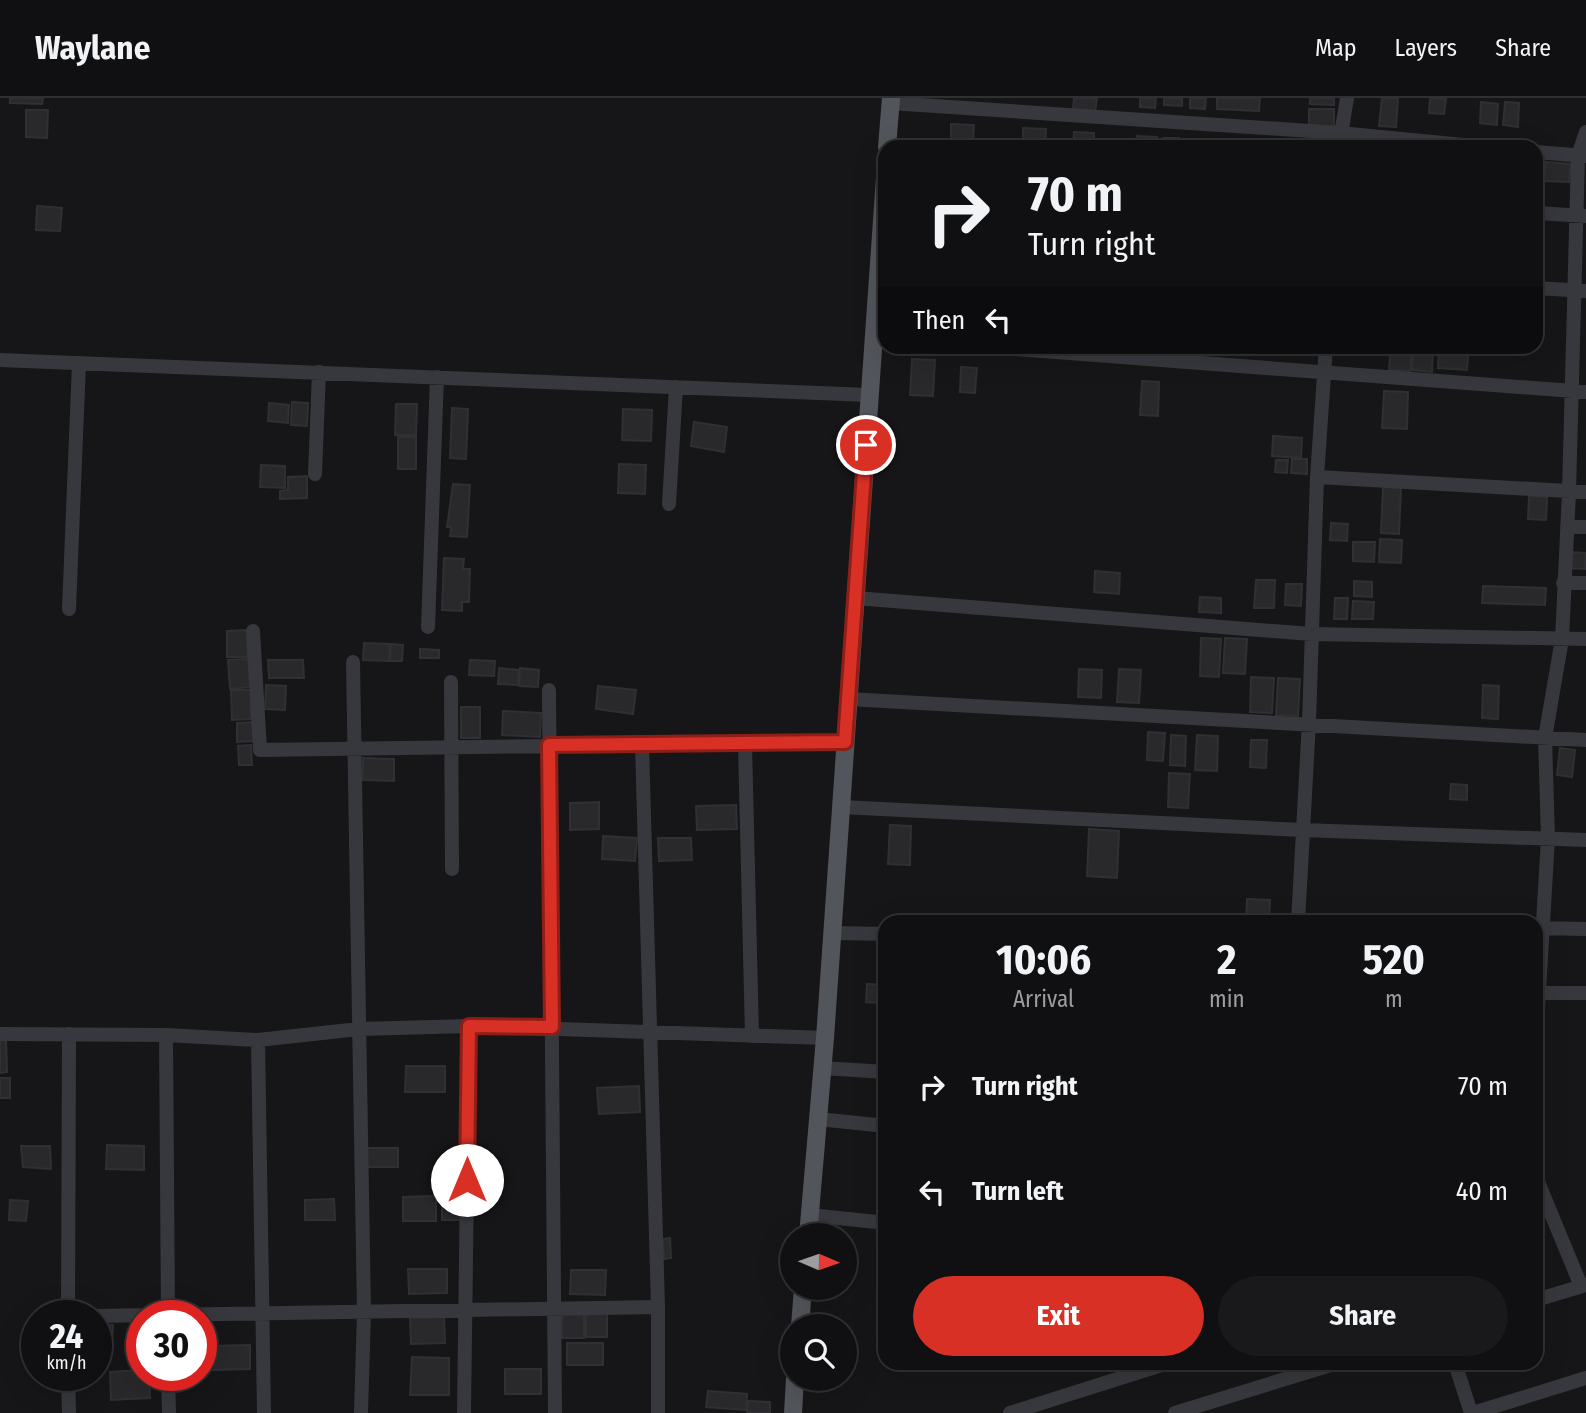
<!DOCTYPE html>
<html lang="en">
<head>
<meta charset="utf-8">
<style>
  :root { --surface:#101012; --page:#19191b; --text:#f1f3f6; --muted:#9c9d9f; --line:#303032; --accent:#d93025 }
  body { margin:0; font-family:"Fira Sans Condensed",sans-serif; background:var(--page); color:var(--text); height:100vh; display:flex; flex-direction:column; font-size:26px; white-space:nowrap }
  * { box-sizing:border-box; margin:0 }
  p { font-size:23px; color:var(--muted) }
  .icon { flex:none; width:38px; height:38px; fill:none; stroke:currentColor; stroke-width:2; stroke-linecap:round; stroke-linejoin:round }
  .map { position:relative; flex:1; overflow:hidden }
  .sheet { position:absolute; left:878px; top:817px; width:665px; height:455px; display:flex; flex-direction:column; background:var(--surface); border-radius:21px; box-shadow:0 7px 28px #0002,0 0 0 2px var(--line) }
  .sheet>* { flex:none }
  .guide { position:absolute; left:878px; top:42px; width:665px; height:214px; border-radius:21px; box-shadow:0 7px 28px #0002,0 0 0 2px var(--line); background:#101012; color:var(--text); overflow:hidden }
  .needle { width:46px; rotate:92deg }
  .fabs { position:absolute; left:780px; top:1125px; display:grid; gap:14px }
  .fabs a { display:grid; place-items:center; width:77px; height:77px; border-radius:50%; background:var(--surface); box-shadow:0 7px 28px #0002,0 0 0 2px var(--line); font-size:35px }
  .speed { position:absolute; left:21px; top:1202px; display:flex; gap:14px; font-size:35px; font-weight:700; text-align:center }
  .speed>* { display:grid; place-content:center; width:91px; height:91px; border-radius:50%; background:var(--surface); box-shadow:0 7px 28px #0002,0 0 0 2px var(--line); line-height:1 }
  .speed small { font-size:18px; font-weight:400 }
  .speed .limit { border:10px solid #d22; background:#fff; color:#111 }
  .pin { position:absolute; display:grid; place-items:center; width:60px; height:60px; color:#fff; margin:-30px; border:4px solid #fff; border-radius:50%; box-shadow:0 2px 7px #0007 }
  .me { position:absolute; width:77px; margin:-38px; rotate:0deg; stroke-linejoin:round; filter:drop-shadow(0 0 5px #0008) }
  .turn { display:flex; align-items:center; gap:24px; height:147px; padding:0 35px; font-size:32px }
  .turn .icon { width:91px; height:91px; stroke-width:2.5 }
  .turn b { display:block; font-size:49px; line-height:60px }
  .then { display:flex; align-items:center; height:66px; padding:0 35px; background:#0003; gap:14px; font-size:26px }
  .eta { display:flex; justify-content:space-evenly; align-items:center; height:119px; text-align:center }
  .eta b { font-size:42px; font-weight:700; line-height:49px }
  .cta { display:flex; gap:14px; margin-top:auto; padding:14px 35px }
  .cta a { flex:1; height:80px; border-radius:42px; background:var(--accent); color:#fff; font-size:28px; font-weight:700; line-height:80px; text-align:center }
  .cta a+a { background:var(--page); color:var(--text) }
  ul { padding:0; list-style:none }
  li { display:flex; align-items:center; gap:21px; height:105px; padding:0 35px }
  li div { flex:1 }
  li b { display:block; font-size:26px }
  li em { font-style:normal }
  header { display:flex; align-items:center; gap:42px; box-sizing:border-box; height:98px; padding:0 35px; background:var(--surface); border-bottom:2px solid var(--line) }
  header strong { font-size:33px }
  nav { display:flex; gap:38px; margin-inline-start:auto; font-size:24px }
  .map>svg:first-child { display:block }
  .building { fill:#29292c; stroke:#303034; stroke-width:2 }
  .lines { fill:none; stroke-linecap:round; stroke-linejoin:round }
  .minor { stroke:#37383d; stroke-width:14 }
  .major { stroke:#53555c; stroke-width:18 }
  .route-casing { stroke:#8d1f18; stroke-width:18 }
  .route { stroke:#d93025; stroke-width:12 }
</style>
</head>
<body>
<header>
<strong>Waylane</strong>
<nav><a>Map</a><a>Layers</a><a>Share</a></nav>
</header>
<div class="map">
<svg width="1586" height="1315" viewBox="0 0 1586 1315">
  <rect width="100%" height="100%" fill="#161618"/>
  <path class="building" d="M 10,0 L 43,0 L 42,6 L 10,5 Z
    M 1074,0 L 1097,0 L 1095,14 L 1073,12 Z
    M 1140,0 L 1156,0 L 1155,10 L 1140,9 Z
    M 1164,0 L 1182,0 L 1182,8 L 1164,7 Z
    M 1190,0 L 1206,0 L 1205,11 L 1190,10 Z
    M 1217,0 L 1260,0 L 1259,13 L 1217,11 Z
    M 1310,0 L 1334,0 L 1334,7 L 1310,6 Z
    M 1382,0 L 1398,0 L 1396,29 L 1379,28 Z
    M 1430,0 L 1446,1 L 1444,16 L 1429,15 Z
    M 1481,4 L 1498,6 L 1497,27 L 1480,25 Z
    M 1505,4 L 1519,5 L 1518,29 L 1503,27 Z
    M 1309,11 L 1334,11 L 1334,29 L 1309,28 Z
    M 26,12 L 48,12 L 47,40 L 26,39 Z
    M 951,26 L 974,27 L 973,44 L 951,43 Z
    M 1023,30 L 1046,31 L 1045,49 L 1023,49 Z
    M 1074,34 L 1094,35 L 1094,49 L 1073,49 Z
    M 1137,38 L 1157,39 L 1157,49 L 1136,49 Z
    M 1163,40 L 1179,40 L 1179,49 L 1162,49 Z
    M 1184,41 L 1204,42 L 1203,49 L 1184,49 Z
    M 921,44 L 948,45 L 948,49 L 921,49 Z
    M 1546,64 L 1571,66 L 1569,84 L 1544,83 Z
    M 1536,65 L 1544,65 L 1542,86 L 1536,85 Z
    M 1536,87 L 1544,88 L 1542,108 L 1536,108 Z
    M 37,108 L 62,110 L 60,133 L 36,132 Z
    M 1361,248 L 1383,248 L 1383,255 L 1361,254 Z
    M 1391,248 L 1412,248 L 1410,273 L 1389,272 Z
    M 1414,248 L 1433,248 L 1432,274 L 1412,272 Z
    M 1439,248 L 1469,248 L 1467,272 L 1438,270 Z
    M 912,261 L 935,262 L 933,298 L 910,297 Z
    M 961,269 L 977,270 L 975,295 L 960,294 Z
    M 1142,283 L 1159,284 L 1158,318 L 1140,317 Z
    M 1384,293 L 1408,294 L 1407,331 L 1382,330 Z
    M 292,304 L 308,305 L 307,328 L 291,327 Z
    M 269,305 L 289,307 L 288,325 L 268,323 Z
    M 396,306 L 417,306 L 416,337 L 395,337 Z
    M 452,310 L 468,311 L 466,361 L 450,360 Z
    M 623,311 L 652,312 L 651,343 L 622,342 Z
    M 694,324 L 727,329 L 724,354 L 691,348 Z
    M 1273,338 L 1302,340 L 1301,360 L 1272,358 Z
    M 398,339 L 416,339 L 416,371 L 398,371 Z
    M 1292,361 L 1307,361 L 1307,376 L 1291,375 Z
    M 1276,362 L 1288,362 L 1287,375 L 1275,374 Z
    M 619,366 L 646,367 L 645,396 L 618,395 Z
    M 261,367 L 285,368 L 285,390 L 260,389 Z
    M 307,378 L 307,400 L 280,401 L 280,393 L 288,392 L 288,379 Z
    M 453,386 L 470,387 L 467,439 L 450,438 L 451,429 L 447,429 Z
    M 1383,389 L 1401,390 L 1399,436 L 1381,435 Z
    M 1529,398 L 1547,399 L 1546,422 L 1528,421 Z
    M 1331,425 L 1348,426 L 1347,443 L 1330,442 Z
    M 1380,441 L 1402,442 L 1401,465 L 1379,464 Z
    M 1353,444 L 1375,444 L 1374,464 L 1353,463 Z
    M 1568,454 L 1586,455 L 1585,471 L 1567,470 Z
    M 444,460 L 464,461 L 463,471 L 470,471 L 469,504 L 462,504 L 462,513 L 442,512 Z
    M 1095,473 L 1120,475 L 1119,496 L 1094,494 Z
    M 1256,482 L 1275,482 L 1274,510 L 1254,510 Z
    M 1354,483 L 1372,484 L 1372,499 L 1354,498 Z
    M 1286,486 L 1302,486 L 1301,508 L 1285,507 Z
    M 1483,488 L 1546,490 L 1545,507 L 1482,505 Z
    M 1200,499 L 1221,500 L 1221,515 L 1199,514 Z
    M 1335,500 L 1348,500 L 1347,521 L 1334,521 Z
    M 1353,503 L 1374,504 L 1373,521 L 1352,521 Z
    M 247,532 L 248,559 L 227,559 L 227,533 Z
    M 1201,540 L 1221,541 L 1219,579 L 1200,578 Z
    M 1225,540 L 1247,541 L 1245,576 L 1223,575 Z
    M 364,545 L 390,546 L 389,563 L 363,562 Z
    M 391,546 L 403,547 L 402,563 L 390,563 Z
    M 420,551 L 439,552 L 439,560 L 420,560 Z
    M 248,561 L 250,589 L 230,591 L 228,562 Z
    M 268,562 L 303,562 L 304,580 L 269,580 Z
    M 470,562 L 495,563 L 494,578 L 469,577 Z
    M 499,570 L 519,572 L 518,587 L 498,586 Z
    M 520,570 L 539,572 L 538,589 L 519,588 Z
    M 1079,571 L 1102,572 L 1101,600 L 1078,599 Z
    M 1119,571 L 1141,572 L 1139,605 L 1117,604 Z
    M 1251,579 L 1274,580 L 1272,615 L 1250,614 Z
    M 1278,580 L 1300,581 L 1298,618 L 1276,617 Z
    M 266,587 L 286,588 L 285,612 L 265,611 Z
    M 1483,587 L 1499,588 L 1498,621 L 1482,620 Z
    M 598,588 L 636,592 L 633,616 L 596,611 Z
    M 231,592 L 251,592 L 251,621 L 232,622 Z
    M 461,609 L 480,609 L 480,640 L 461,640 Z
    M 503,613 L 541,615 L 540,639 L 502,637 Z
    M 255,624 L 255,643 L 237,644 L 237,625 Z
    M 1148,634 L 1165,635 L 1163,663 L 1147,662 Z
    M 1171,637 L 1186,638 L 1185,668 L 1170,667 Z
    M 1197,637 L 1218,638 L 1217,673 L 1195,672 Z
    M 1251,642 L 1267,642 L 1266,670 L 1250,669 Z
    M 251,647 L 252,667 L 239,667 L 238,648 Z
    M 1560,650 L 1575,652 L 1572,679 L 1557,677 Z
    M 363,660 L 394,661 L 394,683 L 363,682 Z
    M 1169,675 L 1190,676 L 1188,710 L 1168,709 Z
    M 1451,686 L 1467,687 L 1467,702 L 1450,701 Z
    M 599,704 L 599,731 L 570,732 L 570,705 Z
    M 736,707 L 737,731 L 697,732 L 696,708 Z
    M 890,727 L 911,728 L 910,767 L 888,766 Z
    M 1089,731 L 1119,733 L 1117,780 L 1087,778 Z
    M 603,738 L 637,740 L 635,763 L 602,761 Z
    M 658,740 L 691,740 L 692,762 L 659,763 Z
    M 1247,801 L 1270,802 L 1269,824 L 1246,824 Z
    M 867,886 L 886,887 L 886,899 L 881,898 L 880,905 L 866,904 Z
    M 0,941 L 6,941 L 7,974 L 0,975 Z
    M 406,968 L 445,968 L 445,994 L 405,994 Z
    M 0,980 L 10,980 L 10,1000 L 0,1000 Z
    M 639,988 L 640,1014 L 599,1016 L 597,990 Z
    M 107,1047 L 144,1048 L 144,1072 L 106,1071 Z
    M 21,1048 L 50,1048 L 51,1071 L 23,1069 Z
    M 364,1050 L 398,1050 L 398,1069 L 364,1069 Z
    M 442,1096 L 466,1096 L 466,1122 L 442,1122 Z
    M 436,1098 L 436,1123 L 403,1123 L 403,1099 Z
    M 334,1101 L 335,1122 L 305,1122 L 305,1102 Z
    M 10,1102 L 28,1103 L 26,1123 L 9,1122 Z
    M 670,1140 L 671,1160 L 664,1161 L 663,1141 Z
    M 408,1171 L 447,1171 L 447,1195 L 409,1196 Z
    M 571,1172 L 606,1172 L 605,1197 L 570,1196 Z
    M 586,1213 L 607,1213 L 607,1239 L 586,1239 Z
    M 562,1214 L 584,1214 L 584,1240 L 562,1240 Z
    M 444,1219 L 445,1245 L 411,1246 L 410,1220 Z
    M 96,1226 L 113,1227 L 112,1250 L 96,1250 Z
    M 201,1226 L 210,1226 L 210,1245 L 201,1245 Z
    M 567,1245 L 603,1245 L 603,1267 L 567,1267 Z
    M 250,1247 L 250,1271 L 212,1272 L 211,1248 Z
    M 412,1259 L 449,1260 L 449,1297 L 410,1297 Z
    M 505,1271 L 541,1271 L 541,1296 L 505,1296 Z
    M 142,1272 L 142,1278 L 149,1278 L 150,1300 L 111,1302 L 110,1274 Z
    M 708,1293 L 747,1296 L 746,1312 L 706,1309 Z
    M 748,1303 L 770,1304 L 770,1315 L 747,1315 Z"/>
  <g class="lines">
    <path class="minor" d="M 890,5 L 1340,35 L 1484,49
      M 1339,49 L 1347,0
      M 1536,54 L 1585,58
      M 1536,115 L 1586,118
      M 1536,190 L 1586,193
      M 975,248 L 1586,294
      M 0,262 L 869,297
      M 315,376 L 319,274
      M 1317,379 L 1586,394
      M 669,406 L 676,289
      M 1567,429 L 1586,429
      M 1563,485 L 1586,485
      M 855,500 L 1311,536 L 1586,541
      M 69,511 L 79,265
      M 428,529 L 437,279
      M 253,533 L 260,652 L 845,644
      M 353,564 L 364,1214 L 361,1315
      M 451,584 L 452,771
      M 549,592 L 555,1315
      M 848,601 L 1586,642
      M 745,646 L 752,938
      M 642,647 L 658,1209
      M 841,709 L 1302,732 L 1586,742
      M 1298,824 L 1309,624 L 1317,379 L 1326,248
      M 1536,830 L 1586,831
      M 832,835 L 886,836
      M 1536,895 L 1586,895
      M 0,936 L 166,937 L 258,942 L 359,931 L 469,928 L 825,940
      M 166,937 L 168,1218
      M 258,942 L 264,1315
      M 1536,944 L 1548,740 L 1545,640 L 1562,541 L 1569,394 L 1578,58 L 1586,34
      M 822,970 L 886,974
      M 818,1021 L 886,1028
      M 1536,1079 L 1581,1188
      M 810,1117 L 886,1125
      M 1536,1202 L 1586,1187
      M 68,1218 L 69,936
      M 93,1218 L 658,1209 L 658,1315
      M 1455,1265 L 1471,1315
      M 68,1278 L 69,1315
      M 168,1278 L 169,1315
      M 464,1315 L 469,928
      M 1010,1315 L 1168,1265
      M 1175,1315 L 1337,1265
      M 1473,1315 L 1586,1280"/>
    <path class="major" d="M 887,49 L 891,0
      M 808,1138 L 825,940 L 886,65
      M 800,1228 L 803,1190
      M 793,1315 L 795,1281"/>
  </g>
  <g class="lines">
    <defs>
      <path id="route" d="M 467,1082 L 469,928 L 552,929 L 549,647 L 845,644 L 866,347"/>
    </defs>
    <use href="#route" class="route-casing"/>
    <use href="#route" class="route"/>
  </g>
</svg>
<div class="fabs">
<a><svg class="needle" viewBox="-14 -14 28 28"><path d="M0-13l5 13h-10z" fill="#e53935"/><path d="M0 13l5-13h-10z" fill="#9c9d9f"/></svg></a>
<a><svg class="icon" aria-label="search" viewBox="0 0 24 24"><circle cx="10" cy="10" r="6"/><path d="M15 15l6 6"/></svg></a>
</div>
<div class="speed"><div>24<small>km/h</small></div><div class="limit">30</div></div>
<div class="pin" style="left:866px;top:347px;background:#d93025"><svg class="icon" aria-label="arrive" viewBox="0 0 24 24"><path d="M6 21V4h12l-3 4 3 4H6"/></svg></div>
<svg class="me" style="left:467px;top:1082px" viewBox="-20 -20 40 40"><circle r="19" fill="#fff"/><path d="M0-13L10 11 0 6-10 11z" fill="#d93025"/></svg>
<div class="guide">
<div class="turn"><svg class="icon" aria-label="right" viewBox="0 0 24 24"><path d="M7 20v-9h11M14 6l5 5-5 5"/></svg><div><b>70 m</b>Turn right</div></div>
<div class="then">Then<svg class="icon" aria-label="left" viewBox="0 0 24 24"><path d="M17 20v-9H6M10 6l-5 5 5 5"/></svg></div>
</div>
<section class="sheet">
<div class="eta">
<div><b>10:06</b><p>Arrival</p></div>
<div><b>2</b><p>min</p></div>
<div><b>520</b><p>m</p></div>
</div>
<ul>
<li><svg class="icon" aria-label="right" viewBox="0 0 24 24"><path d="M7 20v-9h11M14 6l5 5-5 5"/></svg><div><b>Turn right</b></div><em>70 m</em></li>
<li><svg class="icon" aria-label="left" viewBox="0 0 24 24"><path d="M17 20v-9H6M10 6l-5 5 5 5"/></svg><div><b>Turn left</b></div><em>40 m</em></li>
</ul>
<div class="cta"><a>Exit</a><a>Share</a></div>
</section>
</div>
</body>
</html>
